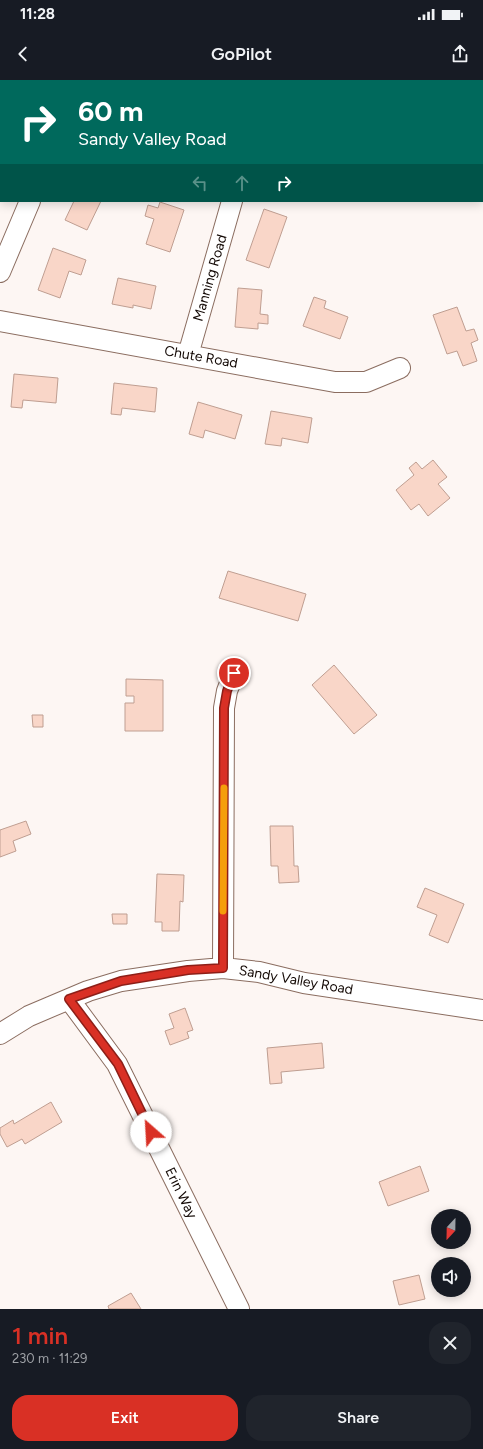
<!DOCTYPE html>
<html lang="en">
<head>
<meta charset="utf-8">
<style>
  :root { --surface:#171b24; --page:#20242c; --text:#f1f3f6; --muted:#9ea1a6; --accent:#d93025 }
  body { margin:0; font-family:Figtree,sans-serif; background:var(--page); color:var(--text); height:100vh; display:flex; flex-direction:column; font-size:15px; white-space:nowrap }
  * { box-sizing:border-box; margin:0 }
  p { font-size:13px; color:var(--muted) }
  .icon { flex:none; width:22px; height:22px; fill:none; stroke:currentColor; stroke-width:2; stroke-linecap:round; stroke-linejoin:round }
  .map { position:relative; height:1229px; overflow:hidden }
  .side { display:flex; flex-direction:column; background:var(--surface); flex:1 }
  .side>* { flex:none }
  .hud { position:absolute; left:0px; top:0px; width:483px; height:122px; box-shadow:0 2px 10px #0003; background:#00695c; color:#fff; overflow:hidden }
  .needle { width:26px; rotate:202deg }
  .fabs { position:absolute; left:431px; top:1129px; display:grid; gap:8px }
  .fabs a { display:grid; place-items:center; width:40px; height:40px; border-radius:50%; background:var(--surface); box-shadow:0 2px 10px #0003; font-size:20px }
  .pin { position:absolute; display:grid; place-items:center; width:34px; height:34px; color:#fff; margin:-17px; border:2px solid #fff; border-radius:50%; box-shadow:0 1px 4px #0007 }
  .me { position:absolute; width:44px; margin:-22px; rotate:334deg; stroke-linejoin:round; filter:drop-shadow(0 0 3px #0008) }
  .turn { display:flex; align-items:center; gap:14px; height:84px; padding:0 12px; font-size:18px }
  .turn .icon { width:52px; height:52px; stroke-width:2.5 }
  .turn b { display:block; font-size:28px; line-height:34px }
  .lanes { display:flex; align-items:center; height:38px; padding:0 12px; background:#0003; justify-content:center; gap:20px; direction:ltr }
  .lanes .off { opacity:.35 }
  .round { display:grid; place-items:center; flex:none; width:42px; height:42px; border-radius:16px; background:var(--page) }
  .overview { display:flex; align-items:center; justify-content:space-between; height:68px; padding:0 12px }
  h1 { font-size:24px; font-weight:600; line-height:30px; color:var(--accent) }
  .button { display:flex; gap:8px; margin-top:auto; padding:8px 12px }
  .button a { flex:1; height:46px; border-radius:16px; background:var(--accent); color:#fff; font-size:16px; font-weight:600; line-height:46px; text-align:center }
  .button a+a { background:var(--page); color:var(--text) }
  .status { display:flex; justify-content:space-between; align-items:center; height:28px; padding:0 20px; background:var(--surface); direction:ltr }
  .status svg { height:11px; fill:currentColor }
  header { display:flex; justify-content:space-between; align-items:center; height:52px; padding:0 12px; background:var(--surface); font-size:18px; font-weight:600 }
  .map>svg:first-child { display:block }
  .building { fill:#f9d6c8; stroke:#bf9e91 }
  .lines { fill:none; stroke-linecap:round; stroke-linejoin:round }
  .street-casing { stroke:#8b6d60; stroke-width:22 }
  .street { stroke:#fff; stroke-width:20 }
  .route-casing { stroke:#8d1f18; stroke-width:10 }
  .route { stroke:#d93025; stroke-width:7 }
  .slow { stroke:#f59e0b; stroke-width:7 }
  .labels { text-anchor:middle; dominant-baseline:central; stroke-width:3.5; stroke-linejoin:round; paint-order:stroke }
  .street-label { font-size:14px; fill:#130905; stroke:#fff }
</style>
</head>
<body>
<div class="status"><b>11:28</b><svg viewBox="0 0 49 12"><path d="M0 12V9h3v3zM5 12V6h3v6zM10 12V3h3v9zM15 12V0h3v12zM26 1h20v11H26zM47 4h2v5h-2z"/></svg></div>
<header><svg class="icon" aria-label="back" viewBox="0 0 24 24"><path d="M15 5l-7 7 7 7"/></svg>GoPilot<svg class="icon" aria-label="share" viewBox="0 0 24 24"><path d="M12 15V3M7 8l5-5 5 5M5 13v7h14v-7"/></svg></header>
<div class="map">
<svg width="483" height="1229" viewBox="0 0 483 1229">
  <rect width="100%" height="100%" fill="#fdf6f3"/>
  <path class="building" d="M 0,17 L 1,17 L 1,75 L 0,75 Z
    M 74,121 L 101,121 L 87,150 L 65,140 Z
    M 160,122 L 184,130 L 170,172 L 146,164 L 154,139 L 145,136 L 148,125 L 158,128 Z
    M 264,129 L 287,137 L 269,188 L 246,180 Z
    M 53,168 L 86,180 L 81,195 L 69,191 L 60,218 L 38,210 Z
    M 118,198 L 156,206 L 151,229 L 133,225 L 133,228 L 112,224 Z
    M 238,208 L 262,210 L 260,234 L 268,235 L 268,244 L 258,243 L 258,249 L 235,247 Z
    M 314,217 L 326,221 L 324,228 L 348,237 L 340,259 L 303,246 Z
    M 457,227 L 466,251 L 474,249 L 478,260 L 471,263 L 477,281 L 463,286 L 457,271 L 447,274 L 433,235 Z
    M 14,294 L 58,298 L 56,323 L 23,320 L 22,328 L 11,327 Z
    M 114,303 L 157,308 L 155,332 L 122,328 L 121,335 L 111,334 Z
    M 198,322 L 242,335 L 235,359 L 205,350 L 203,358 L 189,354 Z
    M 271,331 L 312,338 L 308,363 L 282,358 L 281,366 L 265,364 Z
    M 433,380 L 447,397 L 438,404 L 450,418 L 428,436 L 419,424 L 411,430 L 396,410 L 414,395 L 409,388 L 416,382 L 422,389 Z
    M 228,491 L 306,514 L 298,541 L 219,518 Z
    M 334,585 L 377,635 L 354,654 L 312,605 Z
    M 126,599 L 163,600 L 163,651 L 125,651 L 125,623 L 134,623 L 134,616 L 126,616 Z
    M 32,635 L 43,635 L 43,647 L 33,647 Z
    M 26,741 L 31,754 L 13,761 L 16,771 L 0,777 L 0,750 Z
    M 270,746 L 293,746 L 294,786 L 298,786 L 299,802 L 279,803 L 278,786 L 271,786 Z
    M 157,794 L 184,795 L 183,822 L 180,821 L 179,851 L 162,851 L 162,842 L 155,842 Z
    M 425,808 L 464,824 L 448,863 L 429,855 L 437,835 L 417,827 Z
    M 112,834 L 127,834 L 127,844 L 113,844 Z
    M 185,928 L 193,950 L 187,952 L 189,958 L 170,965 L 165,951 L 174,948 L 169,934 Z
    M 322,963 L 324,988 L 281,992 L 282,1003 L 270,1004 L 267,968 Z
    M 51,1022 L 62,1042 L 25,1064 L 22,1059 L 7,1067 L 0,1054 L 0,1048 L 13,1040 L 14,1044 Z
    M 420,1086 L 429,1111 L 388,1126 L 379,1102 Z
    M 419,1195 L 425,1219 L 399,1225 L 393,1201 Z
    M 131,1213 L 141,1229 L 109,1229 L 108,1226 Z"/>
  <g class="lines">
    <defs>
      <path id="street" d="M 65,1 L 65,0
        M 273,1 L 273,0
        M 0,192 L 30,121
        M 0,241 L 335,302 L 366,302 L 400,288
        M 188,275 L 232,121
        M 223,888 L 224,628 L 227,611 L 234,593
        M 69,919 L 117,984 L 239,1229
        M 0,954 L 29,936 L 88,911 L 121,901 L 188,891 L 223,888 L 259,892 L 304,903 L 483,930"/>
    </defs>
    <use href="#street" class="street-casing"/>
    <use href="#street" class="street"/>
  </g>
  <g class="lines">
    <defs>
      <path id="route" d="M 151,1052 L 118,984 L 69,919 L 121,901 L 188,890 L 223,888 L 224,628 L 227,611 L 234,593"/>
    </defs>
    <use href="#route" class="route-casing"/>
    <use href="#route" class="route"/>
    <path class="slow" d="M 223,831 L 224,708"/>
  </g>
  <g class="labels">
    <g class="street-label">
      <text transform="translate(210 198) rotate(-74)">Manning Road</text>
      <text transform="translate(201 277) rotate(10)">Chute Road</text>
      <text transform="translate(296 900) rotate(10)">Sandy Valley Road</text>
      <text transform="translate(181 1113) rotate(64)">Erin Way</text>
    </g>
  </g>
</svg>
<div class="fabs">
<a><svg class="needle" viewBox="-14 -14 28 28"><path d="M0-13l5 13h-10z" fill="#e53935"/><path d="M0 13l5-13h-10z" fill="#9ea1a6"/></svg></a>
<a><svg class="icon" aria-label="sound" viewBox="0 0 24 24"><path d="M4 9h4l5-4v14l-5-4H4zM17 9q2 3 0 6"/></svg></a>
</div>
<div class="pin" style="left:234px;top:593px;background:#d93025"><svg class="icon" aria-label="arrive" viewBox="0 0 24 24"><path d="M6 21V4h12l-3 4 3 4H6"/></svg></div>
<svg class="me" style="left:151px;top:1052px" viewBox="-20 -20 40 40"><circle r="19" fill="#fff"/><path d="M0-13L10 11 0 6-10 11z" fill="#d93025"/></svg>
<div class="hud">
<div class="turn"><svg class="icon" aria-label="right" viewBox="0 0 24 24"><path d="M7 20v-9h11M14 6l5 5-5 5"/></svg><div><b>60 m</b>Sandy Valley Road</div></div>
<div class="lanes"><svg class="icon off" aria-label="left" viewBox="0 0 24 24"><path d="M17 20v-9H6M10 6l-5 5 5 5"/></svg><svg class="icon off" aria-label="ahead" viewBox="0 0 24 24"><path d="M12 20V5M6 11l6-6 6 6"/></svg><svg class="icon" aria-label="right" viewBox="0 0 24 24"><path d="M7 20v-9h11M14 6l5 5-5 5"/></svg></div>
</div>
</div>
<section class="side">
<div class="overview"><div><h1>1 min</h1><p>230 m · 11:29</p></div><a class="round"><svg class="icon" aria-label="close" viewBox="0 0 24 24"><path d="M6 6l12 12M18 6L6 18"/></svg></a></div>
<div class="button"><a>Exit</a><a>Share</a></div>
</section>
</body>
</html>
